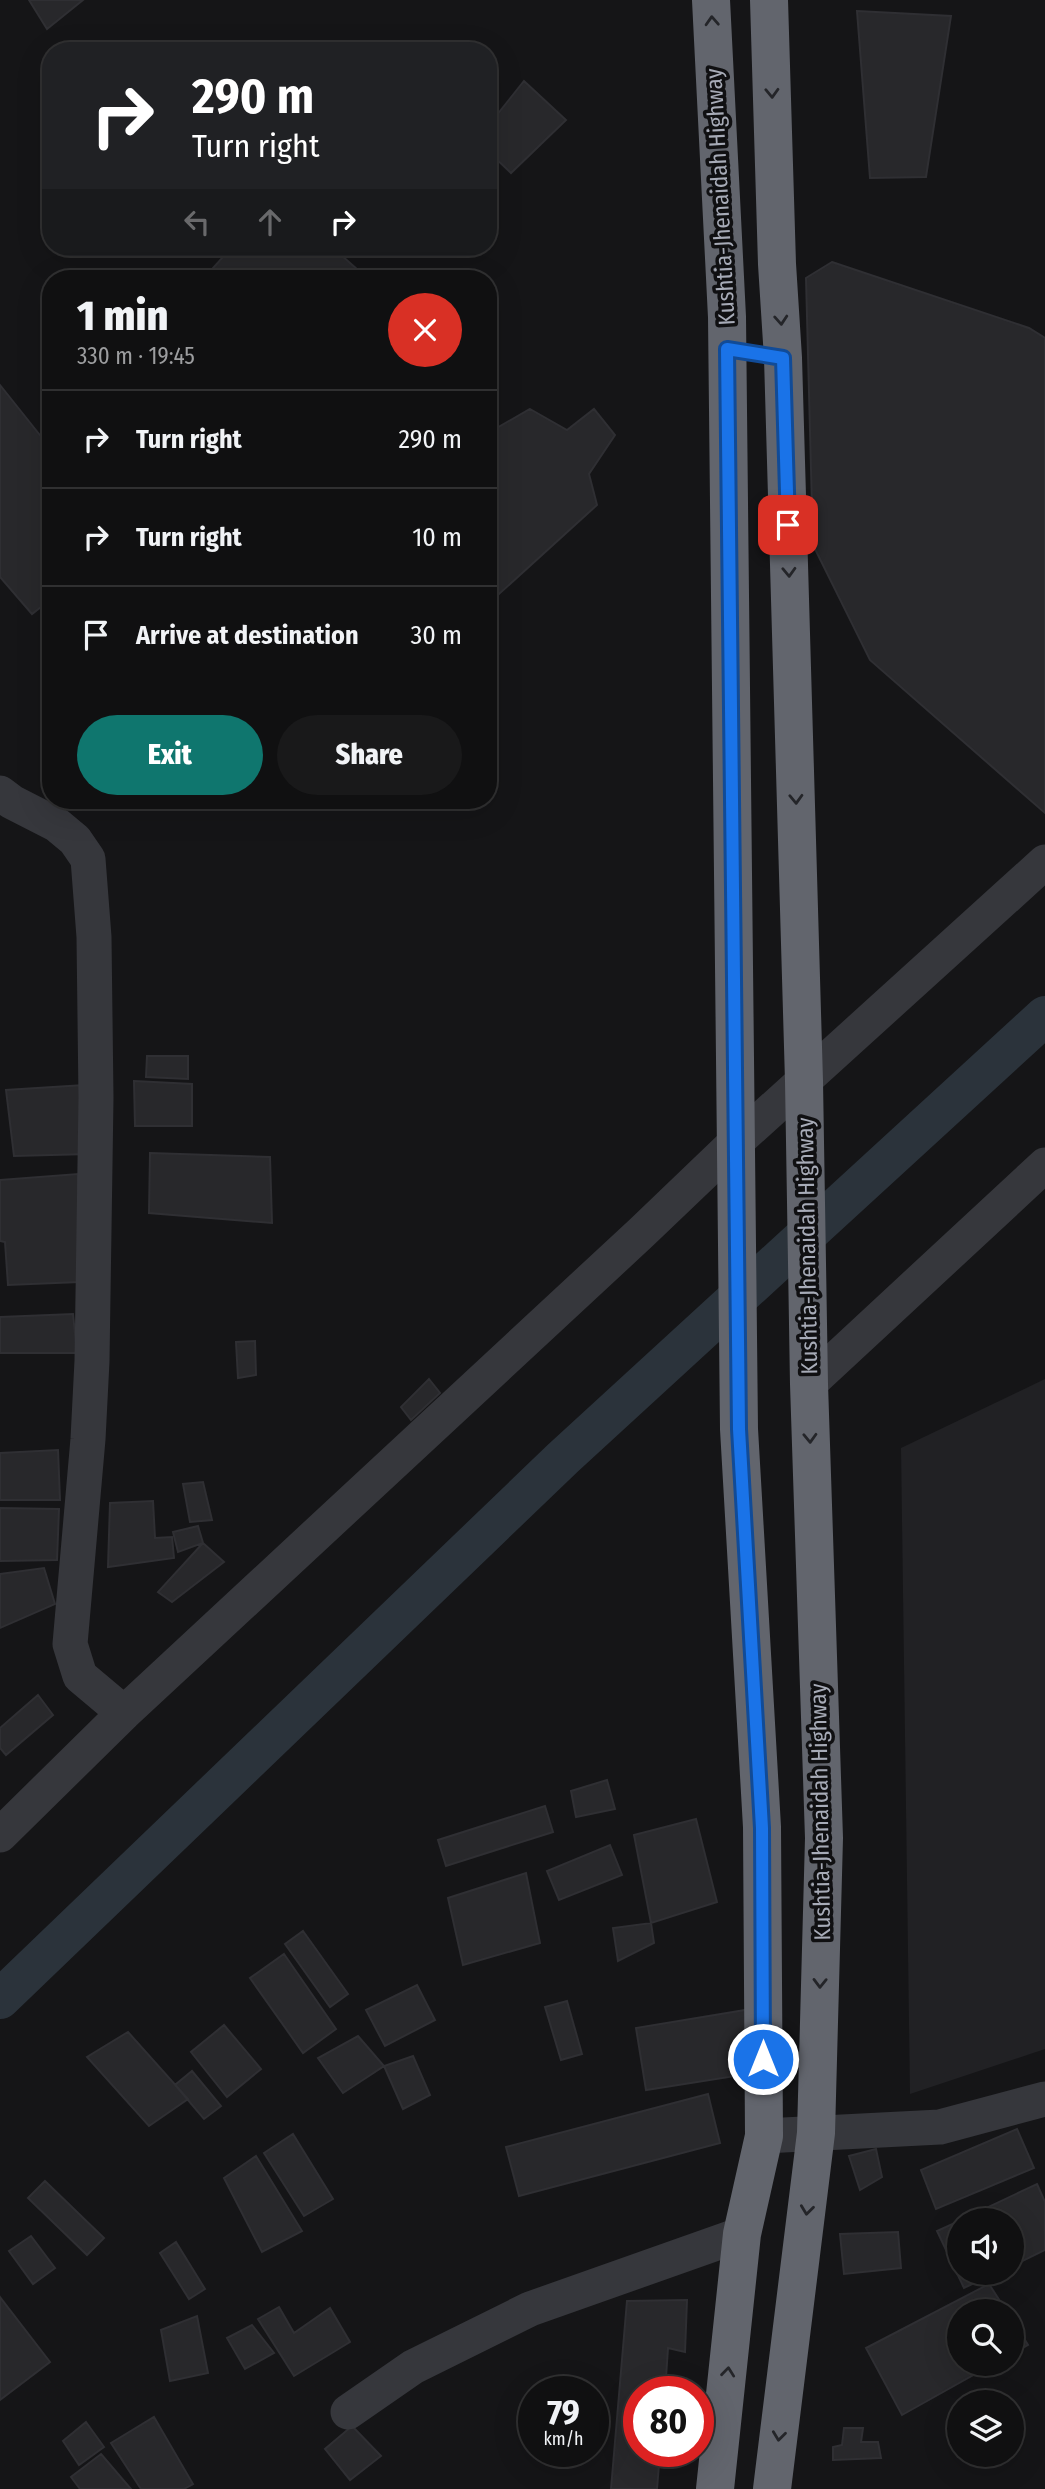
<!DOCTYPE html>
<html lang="en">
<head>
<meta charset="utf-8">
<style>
  :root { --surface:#101011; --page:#19191a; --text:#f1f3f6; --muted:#9c9d9f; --line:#303031; --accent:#0f766e }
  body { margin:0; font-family:"Fira Sans Condensed",sans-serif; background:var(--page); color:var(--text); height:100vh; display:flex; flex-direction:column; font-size:26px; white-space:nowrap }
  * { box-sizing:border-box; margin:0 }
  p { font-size:23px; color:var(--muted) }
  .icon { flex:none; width:38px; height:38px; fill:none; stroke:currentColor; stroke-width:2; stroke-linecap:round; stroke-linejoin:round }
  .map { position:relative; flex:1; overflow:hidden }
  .sheet { position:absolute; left:42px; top:270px; width:455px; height:539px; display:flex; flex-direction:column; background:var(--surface); border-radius:28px; box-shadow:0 7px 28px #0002,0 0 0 2px var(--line) }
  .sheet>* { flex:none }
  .hud { position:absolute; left:42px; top:42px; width:455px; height:214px; border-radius:28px; box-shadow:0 7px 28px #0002,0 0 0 2px var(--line); background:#202124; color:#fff; overflow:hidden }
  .fabs { position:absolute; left:947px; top:2208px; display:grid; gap:14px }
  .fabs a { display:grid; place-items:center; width:77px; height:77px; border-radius:50%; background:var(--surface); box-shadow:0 7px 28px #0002,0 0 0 2px var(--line); font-size:35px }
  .speed { position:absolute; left:518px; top:2376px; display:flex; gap:14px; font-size:35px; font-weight:700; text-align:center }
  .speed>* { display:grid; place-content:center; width:91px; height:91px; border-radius:50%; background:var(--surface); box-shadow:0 7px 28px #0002,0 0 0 2px var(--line); line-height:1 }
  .speed small { font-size:18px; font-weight:400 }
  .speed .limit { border:10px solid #d22; background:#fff; color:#111 }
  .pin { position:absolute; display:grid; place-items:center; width:60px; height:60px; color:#fff; margin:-30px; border-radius:14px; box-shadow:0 4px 10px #0006 }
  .me { position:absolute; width:77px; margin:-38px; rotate:0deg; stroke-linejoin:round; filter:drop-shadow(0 0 5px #0008) }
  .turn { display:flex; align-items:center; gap:24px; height:147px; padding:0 35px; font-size:32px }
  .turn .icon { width:91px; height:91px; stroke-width:2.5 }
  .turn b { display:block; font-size:49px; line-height:60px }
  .lanes { display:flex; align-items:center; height:66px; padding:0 35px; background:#0003; justify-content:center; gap:35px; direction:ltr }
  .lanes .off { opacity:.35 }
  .round { display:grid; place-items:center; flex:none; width:74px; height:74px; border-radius:37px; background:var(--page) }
  .head { display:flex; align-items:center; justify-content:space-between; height:119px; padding:0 35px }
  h1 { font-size:42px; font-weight:800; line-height:52px }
  .primary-button { display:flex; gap:14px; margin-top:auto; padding:14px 35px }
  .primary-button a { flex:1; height:80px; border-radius:42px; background:var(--accent); color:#fff; font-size:28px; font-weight:800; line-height:80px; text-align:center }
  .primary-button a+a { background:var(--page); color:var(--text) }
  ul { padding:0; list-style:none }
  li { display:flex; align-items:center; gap:21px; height:98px; padding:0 35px; border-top:2px solid var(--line) }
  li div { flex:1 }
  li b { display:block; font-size:26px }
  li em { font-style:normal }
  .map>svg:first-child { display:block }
  .built { fill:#212124 }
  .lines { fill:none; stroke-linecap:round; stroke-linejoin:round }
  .canal { stroke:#2b333b; stroke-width:40 }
  .building { fill:#28282b; stroke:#2f2f33; stroke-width:2 }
  .street { stroke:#36373c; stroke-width:35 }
  .highway { stroke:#62656d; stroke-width:38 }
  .oneway { stroke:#242529 }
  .route-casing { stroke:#114b97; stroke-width:18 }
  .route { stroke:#1a73e8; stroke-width:12 }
  .labels { text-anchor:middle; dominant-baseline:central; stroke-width:7; stroke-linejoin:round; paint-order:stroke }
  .street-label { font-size:23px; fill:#a7abb7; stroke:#101012 }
</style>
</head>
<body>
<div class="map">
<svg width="1045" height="2489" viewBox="0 0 1045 2489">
  <rect width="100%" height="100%" fill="#151517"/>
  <path class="built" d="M 1045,1379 L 1045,2049 L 910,2094 L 901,1448 Z"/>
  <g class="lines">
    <path class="canal" d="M 0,1999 L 563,1458 L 1045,1016"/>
  </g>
  <path class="building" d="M 29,0 L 83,0 L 47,29 Z
    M 857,11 L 951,16 L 926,177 L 870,178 Z
    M 524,81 L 566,120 L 511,173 L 488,151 L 488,126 Z
    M 232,247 L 332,247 L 367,278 L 204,278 Z
    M 832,262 L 1029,328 L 1045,338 L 1045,813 L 870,660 L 813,545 L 806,278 Z
    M 0,385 L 51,449 L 51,599 L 32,614 L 0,577 Z
    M 530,409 L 567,430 L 594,409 L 615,435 L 589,474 L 597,505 L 488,604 L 488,433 Z
    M 147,1056 L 188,1056 L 188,1079 L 146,1077 Z
    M 134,1081 L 192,1084 L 192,1126 L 135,1126 Z
    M 84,1085 L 89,1154 L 14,1156 L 6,1090 Z
    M 150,1153 L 270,1157 L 272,1223 L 149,1213 Z
    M 78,1174 L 79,1282 L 8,1285 L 5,1242 L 0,1241 L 0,1180 Z
    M 73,1314 L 77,1353 L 0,1353 L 0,1317 Z
    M 255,1341 L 256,1375 L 238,1378 L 236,1342 Z
    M 429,1379 L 440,1393 L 411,1420 L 401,1407 Z
    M 58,1450 L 60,1500 L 0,1500 L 0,1453 Z
    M 203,1482 L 212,1520 L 190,1522 L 183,1484 Z
    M 153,1501 L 155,1538 L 172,1537 L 174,1558 L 108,1567 L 110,1503 Z
    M 0,1508 L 59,1509 L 57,1560 L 0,1561 Z
    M 198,1526 L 203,1543 L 178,1552 L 173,1532 Z
    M 203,1543 L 224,1562 L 172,1602 L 158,1592 Z
    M 44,1568 L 55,1604 L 0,1628 L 0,1574 Z
    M 38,1695 L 53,1715 L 6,1755 L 0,1748 L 0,1728 Z
    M 607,1780 L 615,1809 L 576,1817 L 571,1791 Z
    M 545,1806 L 553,1832 L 446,1866 L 438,1840 Z
    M 696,1819 L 717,1902 L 651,1923 L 634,1835 Z
    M 610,1845 L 622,1875 L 559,1900 L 547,1871 Z
    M 526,1873 L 540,1943 L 463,1965 L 448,1898 Z
    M 651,1923 L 654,1943 L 618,1961 L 613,1928 Z
    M 303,1931 L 348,1994 L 330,2007 L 285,1944 Z
    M 284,1954 L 336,2029 L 303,2053 L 250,1978 Z
    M 417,1985 L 435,2020 L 385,2046 L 366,2010 Z
    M 567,2001 L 582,2054 L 561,2060 L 545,2007 Z
    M 751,2009 L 742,2075 L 646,2090 L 636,2028 Z
    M 224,2025 L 261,2069 L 227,2097 L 191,2052 Z
    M 128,2032 L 188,2099 L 149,2126 L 87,2057 Z
    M 358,2036 L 384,2066 L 343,2093 L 318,2058 Z
    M 413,2056 L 430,2095 L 403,2109 L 384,2066 Z
    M 192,2071 L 221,2106 L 204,2119 L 175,2085 Z
    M 708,2094 L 720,2143 L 519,2196 L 506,2147 Z
    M 1017,2129 L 1034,2168 L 936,2209 L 921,2170 Z
    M 293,2134 L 333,2199 L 304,2216 L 264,2153 Z
    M 876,2149 L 882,2177 L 860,2190 L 849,2156 Z
    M 256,2156 L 302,2231 L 262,2252 L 224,2178 Z
    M 45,2181 L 104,2238 L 87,2255 L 28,2198 Z
    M 1037,2184 L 1045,2202 L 1045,2250 L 1012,2266 L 1012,2221 L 959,2221 Z
    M 959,2221 L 959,2273 L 995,2273 L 964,2288 L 937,2231 Z
    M 898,2232 L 901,2268 L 844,2274 L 840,2234 Z
    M 31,2236 L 55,2268 L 33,2284 L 9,2251 Z
    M 176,2242 L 205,2289 L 189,2299 L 160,2253 Z
    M 989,2284 L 1007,2312 L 959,2312 L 959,2364 L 993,2364 L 902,2415 L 866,2348 Z
    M 0,2297 L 50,2362 L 0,2400 Z
    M 687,2300 L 685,2352 L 668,2348 L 665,2392 L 639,2392 L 639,2452 L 660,2452 L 657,2489 L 611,2489 L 627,2301 Z
    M 279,2307 L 294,2333 L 330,2308 L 350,2342 L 294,2376 L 258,2319 Z
    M 197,2316 L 208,2373 L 170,2381 L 161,2330 Z
    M 1012,2319 L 1028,2345 L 1012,2354 Z
    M 252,2325 L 274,2353 L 245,2369 L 227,2338 Z
    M 154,2417 L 193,2484 L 184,2489 L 141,2489 L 111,2443 Z
    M 86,2422 L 104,2447 L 79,2465 L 63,2441 Z
    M 352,2426 L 381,2456 L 350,2480 L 325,2449 Z
    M 844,2428 L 863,2428 L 861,2442 L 878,2442 L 881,2458 L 833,2460 L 833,2447 L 842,2445 Z
    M 101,2454 L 131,2489 L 80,2489 L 71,2477 Z"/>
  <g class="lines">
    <path class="street" d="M 0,793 L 12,802 L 57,825 L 75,840 L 88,859 L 94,937 L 96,1098 L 92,1361 L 88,1439 L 70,1644 L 80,1676 L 124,1713
      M 809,1384 L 1045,1165
      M 0,1835 L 124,1713 L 642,1232 L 735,1143 L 1045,862
      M 764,2136 L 940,2127 L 1045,2099
      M 348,2412 L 413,2367 L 530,2309 L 742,2234"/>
    <path class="highway" d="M 711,0 L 727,317 L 739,1429 L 762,1827 L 764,2136 L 742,2234 L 715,2489
      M 769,0 L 777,264 L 783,358 L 804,1081 L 809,1384 L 824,1838 L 816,2133 L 772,2489"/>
  </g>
  <defs><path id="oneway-chevron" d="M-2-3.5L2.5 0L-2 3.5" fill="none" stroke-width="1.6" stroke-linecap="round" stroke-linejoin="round" transform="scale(1.75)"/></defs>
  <g class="oneway">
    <use href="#oneway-chevron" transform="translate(712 21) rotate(-93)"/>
    <use href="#oneway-chevron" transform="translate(772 93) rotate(88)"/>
    <use href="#oneway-chevron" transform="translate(781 320) rotate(86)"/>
    <use href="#oneway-chevron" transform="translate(789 572) rotate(88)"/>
    <use href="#oneway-chevron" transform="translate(796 799) rotate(88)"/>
    <use href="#oneway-chevron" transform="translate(810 1438) rotate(88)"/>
    <use href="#oneway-chevron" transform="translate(820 1983) rotate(91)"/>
    <use href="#oneway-chevron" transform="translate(807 2210) rotate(97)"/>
    <use href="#oneway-chevron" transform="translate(728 2372) rotate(-84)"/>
    <use href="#oneway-chevron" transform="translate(779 2436) rotate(97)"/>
  </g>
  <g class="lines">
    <defs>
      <path id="route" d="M 763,2059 L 762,1828 L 739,1429 L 727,349 L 783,358 L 788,525"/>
    </defs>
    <use href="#route" class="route-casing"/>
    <use href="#route" class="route"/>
  </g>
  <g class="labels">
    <g class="street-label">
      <text transform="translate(720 197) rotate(-93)">Kushtia-Jhenaidah Highway</text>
      <text transform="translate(807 1246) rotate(-91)">Kushtia-Jhenaidah Highway</text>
      <text transform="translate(820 1812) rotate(-91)">Kushtia-Jhenaidah Highway</text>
    </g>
  </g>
</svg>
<div class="fabs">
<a><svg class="icon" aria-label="sound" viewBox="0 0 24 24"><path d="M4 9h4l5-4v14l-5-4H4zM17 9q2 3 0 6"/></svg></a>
<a><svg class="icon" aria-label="search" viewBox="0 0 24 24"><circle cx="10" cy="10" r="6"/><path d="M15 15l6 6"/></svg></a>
<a><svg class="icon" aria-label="layers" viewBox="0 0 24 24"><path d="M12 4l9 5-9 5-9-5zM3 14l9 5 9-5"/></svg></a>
</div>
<div class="speed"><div>79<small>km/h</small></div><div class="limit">80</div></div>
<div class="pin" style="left:788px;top:525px;background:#d93025"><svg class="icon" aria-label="arrive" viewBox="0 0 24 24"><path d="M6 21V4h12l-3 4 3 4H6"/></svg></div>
<svg class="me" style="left:763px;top:2059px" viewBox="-20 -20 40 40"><circle r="17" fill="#1a73e8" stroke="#fff" stroke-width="3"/><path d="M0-11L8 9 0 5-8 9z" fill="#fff"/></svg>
<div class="hud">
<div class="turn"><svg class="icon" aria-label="right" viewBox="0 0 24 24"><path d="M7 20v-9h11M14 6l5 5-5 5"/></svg><div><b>290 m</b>Turn right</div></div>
<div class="lanes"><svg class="icon off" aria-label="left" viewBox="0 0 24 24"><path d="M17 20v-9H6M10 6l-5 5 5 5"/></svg><svg class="icon off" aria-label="ahead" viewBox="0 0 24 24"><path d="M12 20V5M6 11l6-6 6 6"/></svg><svg class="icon" aria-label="right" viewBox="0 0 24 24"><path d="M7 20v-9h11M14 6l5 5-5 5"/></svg></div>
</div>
<section class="sheet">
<div class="head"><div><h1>1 min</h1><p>330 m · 19:45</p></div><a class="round" style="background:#d93025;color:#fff"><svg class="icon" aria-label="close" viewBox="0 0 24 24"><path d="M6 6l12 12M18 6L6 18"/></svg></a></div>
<ul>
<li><svg class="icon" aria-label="right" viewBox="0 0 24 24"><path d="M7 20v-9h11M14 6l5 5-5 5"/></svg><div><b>Turn right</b></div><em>290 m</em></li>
<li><svg class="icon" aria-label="right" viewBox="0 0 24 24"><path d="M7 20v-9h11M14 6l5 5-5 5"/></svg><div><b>Turn right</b></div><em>10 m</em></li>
<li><svg class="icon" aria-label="arrive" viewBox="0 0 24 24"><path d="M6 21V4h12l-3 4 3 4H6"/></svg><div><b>Arrive at destination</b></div><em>30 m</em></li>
</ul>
<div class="primary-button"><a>Exit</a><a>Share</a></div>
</section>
</div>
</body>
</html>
